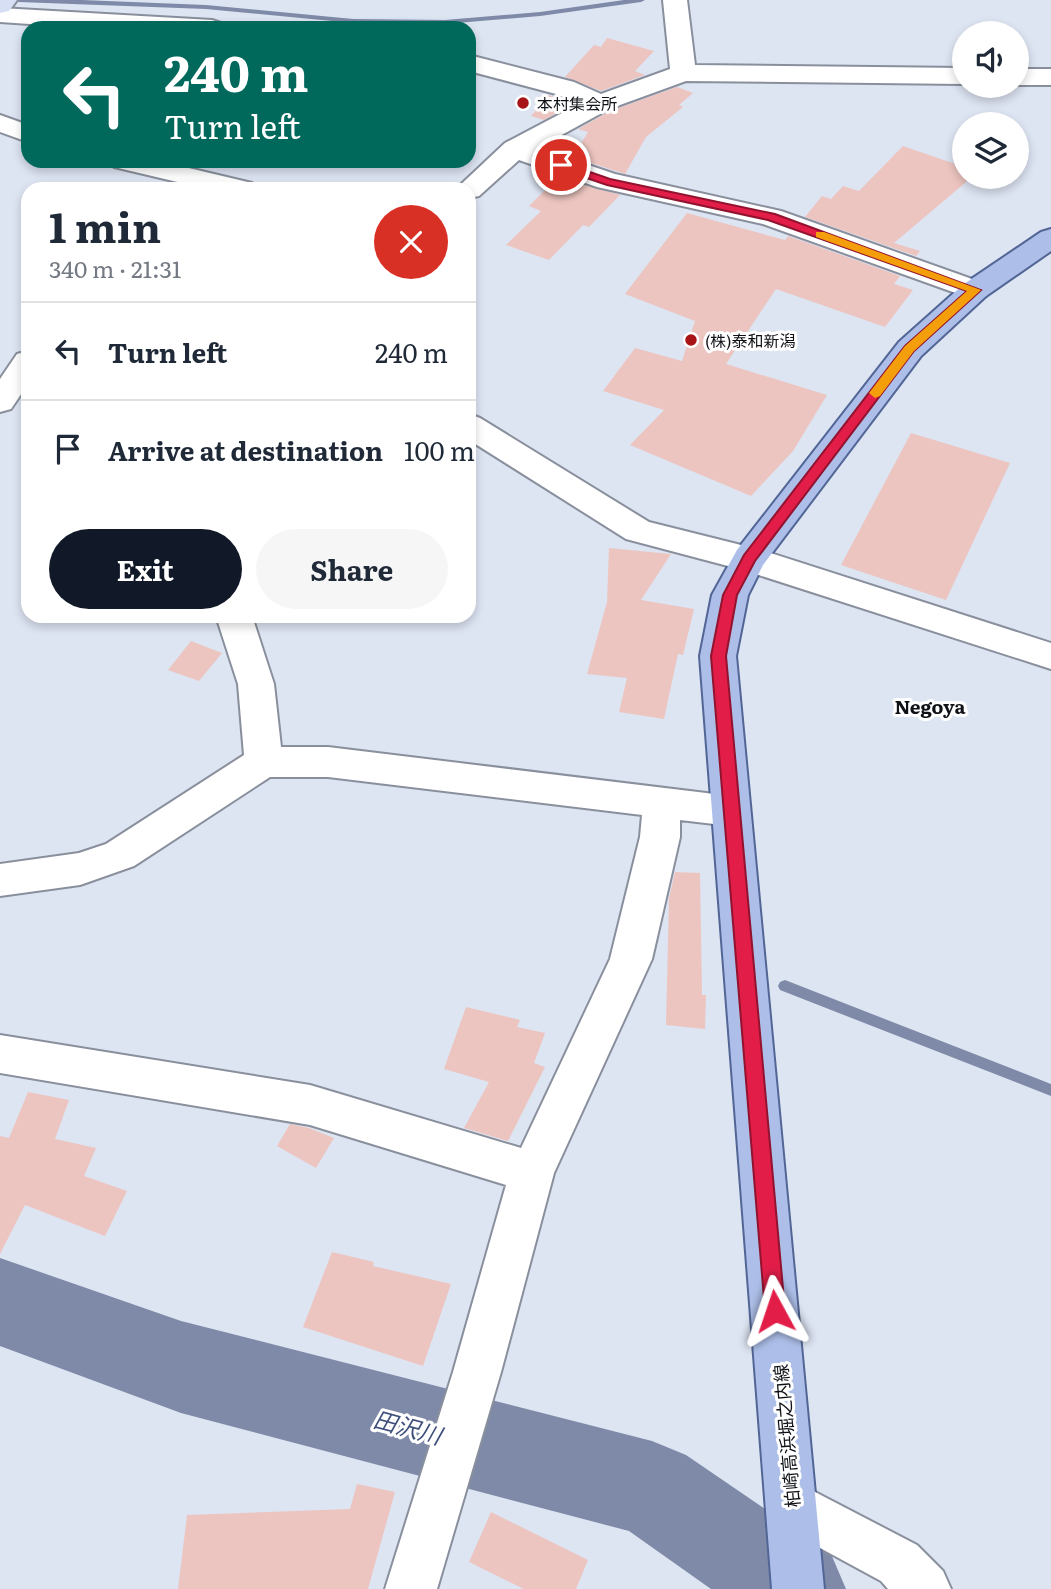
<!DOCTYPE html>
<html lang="en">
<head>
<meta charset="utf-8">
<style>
  :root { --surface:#fff; --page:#f6f6f7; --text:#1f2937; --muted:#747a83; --line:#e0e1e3; --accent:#111827 }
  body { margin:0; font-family:Literata,"Noto Sans JP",serif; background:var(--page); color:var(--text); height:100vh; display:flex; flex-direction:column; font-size:26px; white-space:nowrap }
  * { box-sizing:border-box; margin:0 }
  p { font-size:23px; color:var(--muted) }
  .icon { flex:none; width:38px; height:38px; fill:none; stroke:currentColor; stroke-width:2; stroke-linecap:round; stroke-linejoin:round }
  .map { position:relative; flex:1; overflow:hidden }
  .drawer { position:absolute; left:21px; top:182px; width:455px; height:441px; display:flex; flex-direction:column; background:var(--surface); border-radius:21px; box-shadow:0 4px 10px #0003 }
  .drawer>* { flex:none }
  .hud { position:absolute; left:21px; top:21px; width:455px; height:147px; border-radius:21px; box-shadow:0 4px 10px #0003; background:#00695c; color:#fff; overflow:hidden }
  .fabs { position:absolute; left:952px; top:21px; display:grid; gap:14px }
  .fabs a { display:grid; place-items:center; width:77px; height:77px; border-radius:50%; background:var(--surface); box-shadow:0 4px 10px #0003; font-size:35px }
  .pin { position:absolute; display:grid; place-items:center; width:60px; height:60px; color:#fff; margin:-30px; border:4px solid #fff; border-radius:50%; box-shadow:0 2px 7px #0007 }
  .me { position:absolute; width:77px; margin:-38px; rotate:355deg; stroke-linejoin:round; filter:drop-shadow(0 0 5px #0008) }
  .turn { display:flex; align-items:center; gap:24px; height:147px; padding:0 28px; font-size:32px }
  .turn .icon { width:91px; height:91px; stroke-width:2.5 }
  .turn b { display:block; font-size:49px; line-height:60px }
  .round { display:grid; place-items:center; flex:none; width:74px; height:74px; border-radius:37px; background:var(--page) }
  .summary { display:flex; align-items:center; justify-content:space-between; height:119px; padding:0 28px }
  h1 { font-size:42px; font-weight:700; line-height:52px }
  .button { display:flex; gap:14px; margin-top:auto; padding:14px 28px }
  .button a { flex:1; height:80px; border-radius:42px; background:var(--accent); color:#fff; font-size:28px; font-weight:700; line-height:80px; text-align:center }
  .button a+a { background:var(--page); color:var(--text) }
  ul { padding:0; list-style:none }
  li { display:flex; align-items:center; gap:21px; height:98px; padding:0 28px; border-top:2px solid var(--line) }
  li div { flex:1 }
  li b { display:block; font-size:26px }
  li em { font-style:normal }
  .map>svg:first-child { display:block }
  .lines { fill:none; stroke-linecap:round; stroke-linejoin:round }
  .stream { fill:#7e8aa7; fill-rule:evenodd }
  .river { fill:#7e8aa7; fill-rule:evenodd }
  .building { fill:#edc5c0 }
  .minor-casing { stroke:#898f9c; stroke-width:4 }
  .secondary-casing { stroke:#898f9c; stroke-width:4 }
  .primary-casing { stroke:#526696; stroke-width:4 }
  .minor { fill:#fff; fill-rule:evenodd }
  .secondary { fill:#d6dff4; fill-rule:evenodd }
  .primary { fill:#adbfe9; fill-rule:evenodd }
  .route { fill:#e11d48; stroke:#92132f; stroke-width:2 }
  .slow { fill:#f59e0b }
  .poi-dot { fill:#a81317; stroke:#fff; stroke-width:2.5 }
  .labels { text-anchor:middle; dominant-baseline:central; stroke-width:6; stroke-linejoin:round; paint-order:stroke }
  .far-poi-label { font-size:16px; fill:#0f1116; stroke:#fff; text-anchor:start }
  .street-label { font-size:18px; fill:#0f1116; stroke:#fff }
  .neighbourhood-label { font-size:19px; font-weight:bold; fill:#0f1116; stroke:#fff }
  .near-water-label { font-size:23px; font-style:italic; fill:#3e507c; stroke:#fff }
</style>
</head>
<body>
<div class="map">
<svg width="1051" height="1589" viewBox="0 0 1051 1589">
  <rect width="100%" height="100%" fill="#dde4f2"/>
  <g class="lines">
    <path class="stream" d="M 15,0 L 82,0 L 206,5 L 353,19 L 445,20 L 540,12 L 624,0 L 645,0 L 641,2 L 540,16 L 445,24 L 353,23 L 206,9 L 19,2 Z
      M 785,980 L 1051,1084 L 1051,1096 L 780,990 L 778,986 L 780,982 Z"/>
    <path class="river" d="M 0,1258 L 181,1321 L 652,1441 L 686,1455 L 831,1554 L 846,1589 L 711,1589 L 629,1531 L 181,1413 L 0,1346 Z"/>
  </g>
  <path class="building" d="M 607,38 L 654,51 L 635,71 L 645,75 L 601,91 L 565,77 L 594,45 L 601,47 Z
    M 677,87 L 693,93 L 679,105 L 683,107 L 646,137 L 625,174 L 573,157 L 588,132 L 578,129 L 610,111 Z
    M 549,95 L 573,104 L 544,120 L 531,116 Z
    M 903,146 L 964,167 L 964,177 L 972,177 L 894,243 L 920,251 L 916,256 L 805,217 L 822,196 L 831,199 L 843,186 L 859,191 Z
    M 559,176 L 620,195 L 589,227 L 583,225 L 549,260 L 506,245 L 541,211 L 529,206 Z
    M 687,213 L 785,240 L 788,236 L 900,276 L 894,284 L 913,290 L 885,327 L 776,289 L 726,364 L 827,395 L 793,451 L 751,496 L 630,445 L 664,410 L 603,391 L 635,348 L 682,361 L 695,321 L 625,294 Z
    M 911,433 L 1010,463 L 946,600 L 841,565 Z
    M 609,548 L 671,554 L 641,600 L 694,609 L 683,655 L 678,654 L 664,719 L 619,712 L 627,678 L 587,674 L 607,602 Z
    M 191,641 L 222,653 L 199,681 L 168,670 Z
    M 675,872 L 700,873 L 702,995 L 706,995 L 705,1029 L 666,1025 L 669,898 Z
    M 466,1007 L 520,1020 L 517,1027 L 545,1033 L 534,1063 L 545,1067 L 508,1141 L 464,1128 L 489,1082 L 444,1069 Z
    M 28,1092 L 69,1100 L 55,1139 L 96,1148 L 84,1176 L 127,1191 L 105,1236 L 25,1205 L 0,1254 L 0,1136 L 9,1138 Z
    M 290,1124 L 309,1128 L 334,1138 L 316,1168 L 277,1146 Z
    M 332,1252 L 374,1262 L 373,1266 L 451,1284 L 423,1366 L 303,1327 Z
    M 357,1484 L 395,1492 L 368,1589 L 178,1589 L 187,1515 L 350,1509 Z
    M 491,1512 L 588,1560 L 576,1589 L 524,1589 L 469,1562 Z"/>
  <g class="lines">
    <defs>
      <path id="minor" d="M 663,0 L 687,0 L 695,65 L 964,68 L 964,84 L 686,81 L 609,109 L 538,148 L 615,174 L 781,211 L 986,284 L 990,290 L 986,296 L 975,299 L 964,296 L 763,224 L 597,187 L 519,160 L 479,196 L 469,198 L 469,189 L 456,189 L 505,143 L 579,104 L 556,94 L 469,71 L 469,55 L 574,82 L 601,94 L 670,69 Z
        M 0,8 L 212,20 L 221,23 L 225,28 L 89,28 L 0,22 Z
        M 1017,69 L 1051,69 L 1051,85 L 1017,85 Z
        M 0,115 L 28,125 L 28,142 L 0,132 Z
        M 110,161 L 159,161 L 252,183 L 256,189 L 207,189 L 114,167 Z
        M 28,351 L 28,384 L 11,409 L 0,412 L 0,379 L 17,354 Z
        M 469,414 L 480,418 L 649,522 L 761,550 L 1051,643 L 1051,669 L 743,570 L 626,539 L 469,440 Z
        M 216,616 L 252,616 L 274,684 L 281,747 L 328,747 L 731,796 L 745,800 L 750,811 L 745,822 L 731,826 L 680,820 L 680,837 L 652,959 L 554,1173 L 501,1372 L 437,1589 L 385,1589 L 453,1372 L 506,1185 L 310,1125 L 0,1073 L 0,1035 L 310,1085 L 521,1148 L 610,959 L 640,837 L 642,815 L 328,777 L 270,777 L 134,866 L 80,885 L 0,896 L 0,864 L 79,853 L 106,844 L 244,755 L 238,684 Z
        M 792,1480 L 917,1545 L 943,1571 L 951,1589 L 888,1589 L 881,1581 L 774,1523 L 767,1505 L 774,1487 Z"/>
      <path id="secondary" d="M 0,0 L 17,0 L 9,11 L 0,13 Z"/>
      <path id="primary" d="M 1051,229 L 1051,251 L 986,296 L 921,356 L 763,565 L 748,595 L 736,656 L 824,1589 L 772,1589 L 700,656 L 712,595 L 737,550 L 899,342 L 964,284 L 1041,232 Z"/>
    </defs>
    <use href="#minor" class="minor-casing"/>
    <use href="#secondary" class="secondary-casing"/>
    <use href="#primary" class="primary-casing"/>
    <use href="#minor" class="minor"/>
    <use href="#secondary" class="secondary"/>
    <use href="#primary" class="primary"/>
  </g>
  <path class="route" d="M 561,162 L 610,179 L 775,214 L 981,290 L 914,351 L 755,561 L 737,595 L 726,656 L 785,1311 L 782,1317 L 775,1320 L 768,1317 L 765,1311 L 711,656 L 723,595 L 744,555 L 905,346 L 967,291 L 768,220 L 607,185 L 557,168 L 555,165 Z"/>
  <path class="slow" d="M 816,232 L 824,232 L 981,290 L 914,351 L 880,396 L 875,398 L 869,393 L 905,346 L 967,291 L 816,237 Z"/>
  <g class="poi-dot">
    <circle cx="523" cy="103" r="7"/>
    <circle cx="691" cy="340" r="7"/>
  </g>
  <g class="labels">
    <g class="far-poi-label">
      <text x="537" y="103">本村集会所</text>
      <text x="705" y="340">(株)泰和新潟</text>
    </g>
    <g class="street-label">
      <text transform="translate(786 1436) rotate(-95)">柏崎高浜堀之内線</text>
    </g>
    <g class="neighbourhood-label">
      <text x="930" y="706">Negoya</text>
    </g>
    <g class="near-water-label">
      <text transform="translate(408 1426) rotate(15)">田沢川</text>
    </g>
  </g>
</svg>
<div class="fabs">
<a><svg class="icon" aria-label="sound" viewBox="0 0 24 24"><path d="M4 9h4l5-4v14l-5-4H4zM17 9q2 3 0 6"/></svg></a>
<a><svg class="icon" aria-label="layers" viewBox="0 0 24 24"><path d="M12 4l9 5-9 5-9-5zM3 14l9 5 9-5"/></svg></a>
</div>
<div class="pin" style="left:561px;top:165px;background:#d93025"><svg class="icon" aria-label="arrive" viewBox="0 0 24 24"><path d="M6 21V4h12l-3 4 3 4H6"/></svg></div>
<svg class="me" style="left:775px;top:1311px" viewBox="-20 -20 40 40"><path d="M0-17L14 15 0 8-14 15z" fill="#e11d48" stroke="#fff" stroke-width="4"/></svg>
<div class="hud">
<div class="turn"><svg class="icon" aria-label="left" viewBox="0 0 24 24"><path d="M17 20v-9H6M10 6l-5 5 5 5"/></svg><div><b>240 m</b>Turn left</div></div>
</div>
<section class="drawer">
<div class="summary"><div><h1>1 min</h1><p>340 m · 21:31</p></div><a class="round" style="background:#d93025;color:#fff"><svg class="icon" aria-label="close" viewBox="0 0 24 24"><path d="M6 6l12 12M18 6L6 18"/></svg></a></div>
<ul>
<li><svg class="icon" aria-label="left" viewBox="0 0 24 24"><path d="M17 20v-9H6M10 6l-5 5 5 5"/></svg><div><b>Turn left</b></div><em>240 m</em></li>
<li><svg class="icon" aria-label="arrive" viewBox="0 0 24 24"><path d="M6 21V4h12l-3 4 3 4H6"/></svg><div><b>Arrive at destination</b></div><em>100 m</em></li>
</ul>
<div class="button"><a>Exit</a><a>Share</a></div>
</section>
</div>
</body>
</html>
